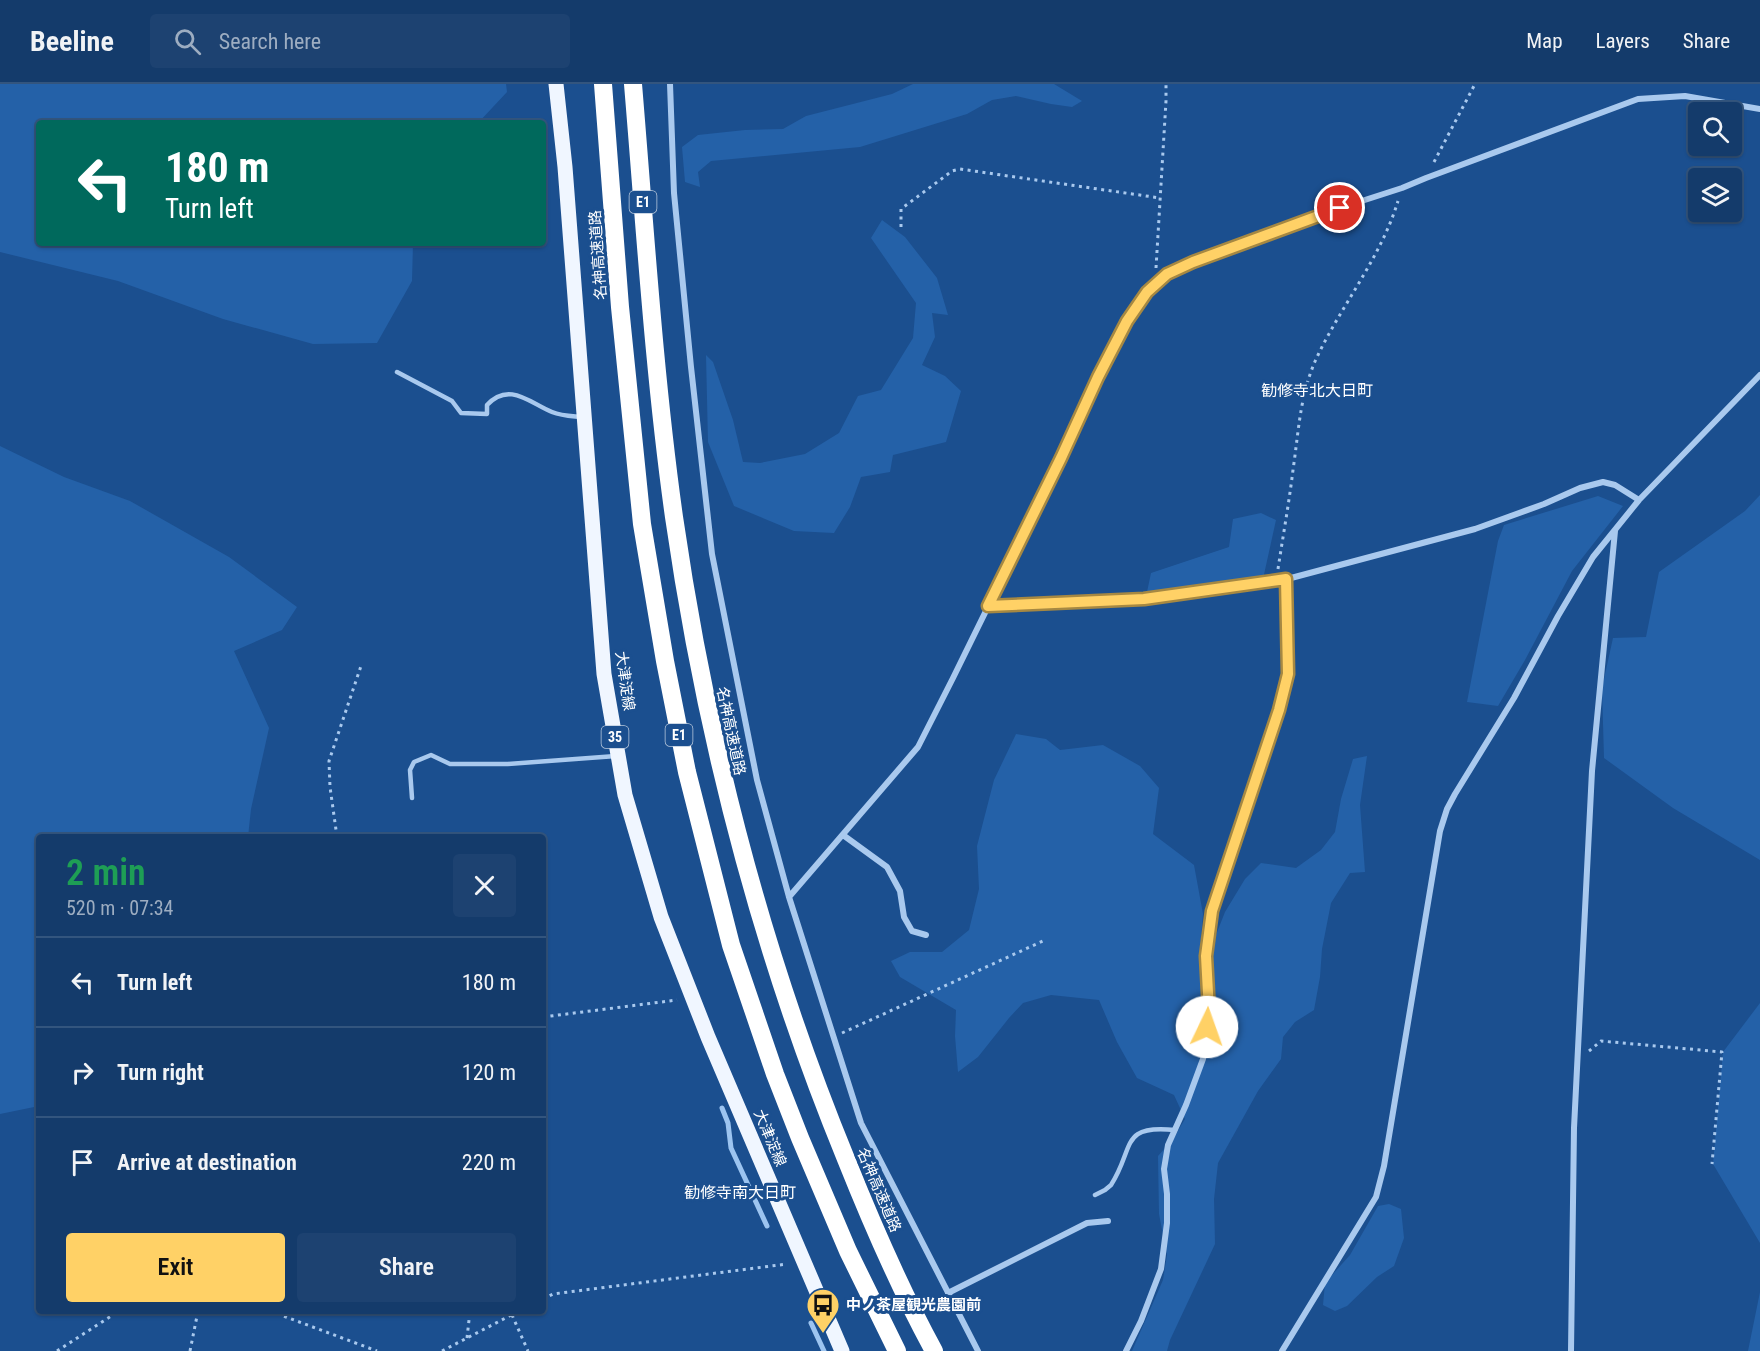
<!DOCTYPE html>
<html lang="en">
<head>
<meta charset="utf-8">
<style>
  :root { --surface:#143b6b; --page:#1d4271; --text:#f1f3f6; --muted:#9dadc1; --line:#33557e; --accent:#ffd166 }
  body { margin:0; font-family:"Roboto Condensed","Noto Sans JP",sans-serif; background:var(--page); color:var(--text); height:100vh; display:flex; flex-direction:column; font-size:22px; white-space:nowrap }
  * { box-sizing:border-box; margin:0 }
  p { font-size:20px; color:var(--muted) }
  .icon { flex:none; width:33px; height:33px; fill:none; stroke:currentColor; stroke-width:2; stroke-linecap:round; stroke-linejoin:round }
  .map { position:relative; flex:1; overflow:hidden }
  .drawer { position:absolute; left:36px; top:750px; width:510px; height:480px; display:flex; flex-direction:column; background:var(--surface); border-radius:6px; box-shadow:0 2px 4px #0004,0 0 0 2px var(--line) }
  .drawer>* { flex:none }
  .hud { position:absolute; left:36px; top:36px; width:510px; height:126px; border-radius:6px; box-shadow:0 2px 4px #0004,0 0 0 2px var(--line); background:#00695c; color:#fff; overflow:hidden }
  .tools { position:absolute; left:1688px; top:18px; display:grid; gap:12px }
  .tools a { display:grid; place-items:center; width:54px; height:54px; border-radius:6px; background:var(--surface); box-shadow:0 2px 4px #0004,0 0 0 2px var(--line); font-size:30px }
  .pin { position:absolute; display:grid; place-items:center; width:51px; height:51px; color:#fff; margin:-26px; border:3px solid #fff; border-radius:50%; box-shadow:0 2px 6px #0007 }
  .me { position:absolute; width:66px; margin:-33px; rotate:3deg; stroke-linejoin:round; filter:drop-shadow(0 0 4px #0008) }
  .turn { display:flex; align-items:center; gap:21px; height:126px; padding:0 30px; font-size:27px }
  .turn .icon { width:78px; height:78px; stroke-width:2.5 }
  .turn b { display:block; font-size:42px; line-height:51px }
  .round { display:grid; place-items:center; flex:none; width:63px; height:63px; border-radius:6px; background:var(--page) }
  .head { display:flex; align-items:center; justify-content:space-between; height:102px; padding:0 30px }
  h1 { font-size:36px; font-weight:600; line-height:45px; color:#1e9e55 }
  .primary-button { display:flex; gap:12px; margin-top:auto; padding:12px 30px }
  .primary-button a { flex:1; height:69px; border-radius:6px; background:var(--accent); color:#111; font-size:24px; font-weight:600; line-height:69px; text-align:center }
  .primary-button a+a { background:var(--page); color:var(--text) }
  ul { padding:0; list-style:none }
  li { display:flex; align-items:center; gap:18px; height:90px; padding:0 30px; border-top:2px solid var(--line) }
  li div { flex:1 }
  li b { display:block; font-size:22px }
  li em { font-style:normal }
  header { display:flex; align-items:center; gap:36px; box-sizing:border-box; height:84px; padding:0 30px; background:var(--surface); border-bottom:2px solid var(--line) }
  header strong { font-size:28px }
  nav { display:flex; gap:33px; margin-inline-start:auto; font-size:21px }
  .search { width:420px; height:54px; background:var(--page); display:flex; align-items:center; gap:15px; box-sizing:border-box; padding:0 21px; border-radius:6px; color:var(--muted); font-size:22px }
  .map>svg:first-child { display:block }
  .green { fill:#2461a8 }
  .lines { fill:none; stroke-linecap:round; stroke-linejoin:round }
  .stream { stroke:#9cc4f0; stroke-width:5 }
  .path { stroke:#a9c9ee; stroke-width:3; stroke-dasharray:3 4.5; stroke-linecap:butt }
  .service { stroke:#a9c9ee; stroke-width:4.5 }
  .minor { stroke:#a9c9ee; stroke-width:6 }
  .primary { stroke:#f0f6ff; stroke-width:15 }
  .motorway { stroke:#fff; stroke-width:18 }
  .route-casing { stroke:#a68842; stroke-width:15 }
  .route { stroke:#ffd166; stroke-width:10 }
  .labels { text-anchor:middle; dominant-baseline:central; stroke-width:6; stroke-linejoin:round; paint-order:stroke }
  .shield { fill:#1b4f8f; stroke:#bbcadd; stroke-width:1.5 }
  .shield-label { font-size:14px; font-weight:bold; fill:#fff }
  .street-label { font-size:15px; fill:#fff; stroke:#1b4f8f }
  .poi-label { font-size:15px; font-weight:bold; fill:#fff; stroke:#1b4f8f; text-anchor:start }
  .neighbourhood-label { font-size:16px; fill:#fff; stroke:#1b4f8f }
</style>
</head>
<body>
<header>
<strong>Beeline</strong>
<div class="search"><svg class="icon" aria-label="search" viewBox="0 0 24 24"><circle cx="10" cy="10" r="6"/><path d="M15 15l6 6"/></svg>Search here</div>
<nav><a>Map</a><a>Layers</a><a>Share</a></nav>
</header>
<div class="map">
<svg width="1760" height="1267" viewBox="0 0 1760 1267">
  <rect width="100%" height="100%" fill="#1b4f8f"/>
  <path class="green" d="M 0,0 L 506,0 L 507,8 L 478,39 L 39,39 L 39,159 L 413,159 L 412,197 L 377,259 L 313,260 L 223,235 L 118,197 L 0,168 Z
    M 913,0 L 1054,0 L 1082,17 L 1072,23 L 1051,20 L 1016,12 L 992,16 L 967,30 L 860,63 L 711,77 L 698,88 L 700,103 L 685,98 L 682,63 L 698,51 L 745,46 L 783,45 L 806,32 L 892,10 Z
    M 882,136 L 905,153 L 937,194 L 948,231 L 932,229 L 935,253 L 922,281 L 945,292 L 961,307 L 946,358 L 893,371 L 890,388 L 861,393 L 850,423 L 834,449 L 794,447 L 734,422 L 708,358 L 706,271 L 713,278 L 733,336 L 743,378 L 760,379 L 805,370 L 839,349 L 858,312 L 881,306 L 913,254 L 916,219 L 871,154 Z
    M 0,362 L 64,393 L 130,417 L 229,473 L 297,523 L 282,546 L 234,567 L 269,644 L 251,725 L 248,753 L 39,753 L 39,1022 L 0,1030 Z
    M 1760,411 L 1760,776 L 1673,724 L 1604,674 L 1602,604 L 1613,554 L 1646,553 L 1659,488 L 1745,427 Z
    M 1598,412 L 1623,422 L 1572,487 L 1525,576 L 1498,622 L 1467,618 L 1498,457 L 1504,441 Z
    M 1261,429 L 1276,436 L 1263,495 L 1147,508 L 1151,489 L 1229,463 L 1233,435 Z
    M 1016,650 L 1046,655 L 1060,666 L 1103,661 L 1140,682 L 1159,704 L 1153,750 L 1194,781 L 1203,830 L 1200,868 L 1206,876 L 1225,828 L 1245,795 L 1261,779 L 1296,784 L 1321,766 L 1335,748 L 1341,715 L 1353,675 L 1367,672 L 1360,721 L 1365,788 L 1350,789 L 1331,819 L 1322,865 L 1320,893 L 1314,926 L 1295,938 L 1283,953 L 1281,975 L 1258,1007 L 1218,1079 L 1214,1115 L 1215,1160 L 1170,1256 L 1167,1267 L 1132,1267 L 1163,1196 L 1167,1171 L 1159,1130 L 1158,1072 L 1173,1055 L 1185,1035 L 1174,1011 L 1137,994 L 1117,958 L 1099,916 L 1051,911 L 1023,919 L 1009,934 L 978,973 L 958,988 L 955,952 L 956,926 L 900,893 L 891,877 L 910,868 L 942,868 L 969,846 L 979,805 L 977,762 L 994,696 Z
    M 1760,919 L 1760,1159 L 1713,1080 L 1723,968 Z
    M 1389,1120 L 1401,1125 L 1404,1154 L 1394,1182 L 1377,1193 L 1347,1222 L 1335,1227 L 1323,1221 L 1325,1199 L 1350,1171 L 1378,1122 Z
    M 1760,1208 L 1760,1267 L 1748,1267 Z"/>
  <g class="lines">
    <path class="stream" d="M 722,1024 L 728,1039 L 731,1064 L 767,1142
      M 811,1239 L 824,1267"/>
    <path class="path" d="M 1434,78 L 1475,0
      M 901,143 L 901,125 L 952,87 L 960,85 L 1160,114
      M 1156,184 L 1166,17 L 1166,0
      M 1278,485 C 1283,452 1289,419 1293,386 C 1299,345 1300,308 1318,271 C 1343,219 1381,173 1398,117
      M 337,753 L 330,703 L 329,677 L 362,579
      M 543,933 L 677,916
      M 842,949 L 1043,857
      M 1589,967 L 1601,957 L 1722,968 L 1712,1080
      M 543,1215 L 553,1210 L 787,1180
      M 270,1227 L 377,1267
      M 512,1231 L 528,1267
      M 467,1254 L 470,1227
      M 57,1267 L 119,1227
      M 190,1267 L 198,1227
      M 442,1267 L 519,1227"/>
    <path class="service" d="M 397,288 L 452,317 L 461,329 L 487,330 L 487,321 C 509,297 530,319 552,328 C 562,332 571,332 581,333
      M 412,714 L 410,686 L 414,678 L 431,671 L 450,680 L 508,680 L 616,672
      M 1095,1111 L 1105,1106 L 1111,1101 C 1135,1064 1119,1040 1175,1046"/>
    <path class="minor" d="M 670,0 L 674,109 L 691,283 L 712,470 L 757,696 L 789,813 L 861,1039 L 978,1267
      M 988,522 L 1144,515 L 1276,498 L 1475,445 L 1544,420 L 1580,404 L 1603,398 L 1615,401 L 1639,416
      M 843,751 L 887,783 L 900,807 L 904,833 L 912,847 L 926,851
      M 789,813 L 918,663 L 953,594 L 1061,374 L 1098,293 L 1127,237 L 1147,208 L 1167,190 L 1193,178 L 1340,124 L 1402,104 L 1426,94 L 1638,15 L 1685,12 L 1760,25
      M 948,1209 L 1087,1139 L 1108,1137
      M 1126,1267 L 1141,1237 L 1161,1185 L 1167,1139 L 1167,1110 L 1164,1085 L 1168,1061 L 1186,1021 L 1203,975 L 1209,927 L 1206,872 L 1212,827 L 1279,626 L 1288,590 L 1286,495
      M 1282,1267 L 1376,1113 L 1384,1082 L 1440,747 L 1447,725 L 1455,710 L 1514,614 L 1558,532 L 1593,473 L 1639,416 L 1760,291
      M 1571,1267 L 1574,1044 L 1592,687 L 1615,447"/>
    <path class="primary" d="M 556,0 L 565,83 L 604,590 L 625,711 L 661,833 L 708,953 L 842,1267"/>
    <path class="motorway" d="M 603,0 L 620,223 L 642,440 L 665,577 L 687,688 L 731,861 L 775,990 L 800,1054 L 848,1167 L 897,1267
      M 633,0 C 645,144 654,290 674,433 C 706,655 761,868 846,1075 C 872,1140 900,1205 934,1267"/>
  </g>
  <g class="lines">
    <defs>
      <path id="route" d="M 1207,943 L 1209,927 L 1206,872 L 1212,827 L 1279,626 L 1288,590 L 1286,495 L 1144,515 L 988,522 L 1061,374 L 1098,293 L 1127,237 L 1147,208 L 1167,190 L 1193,178 L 1340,124"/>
    </defs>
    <use href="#route" class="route-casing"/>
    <use href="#route" class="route"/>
  </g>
  <defs>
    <symbol id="bus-pin" viewBox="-11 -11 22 30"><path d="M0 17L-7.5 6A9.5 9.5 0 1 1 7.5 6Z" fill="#ffd166" stroke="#1b4f8f"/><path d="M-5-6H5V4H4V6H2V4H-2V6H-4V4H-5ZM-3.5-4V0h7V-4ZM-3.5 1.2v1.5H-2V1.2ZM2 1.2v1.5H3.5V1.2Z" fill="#111"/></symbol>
  </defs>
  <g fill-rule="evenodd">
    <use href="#bus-pin" x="804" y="1202" width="38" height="52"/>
  </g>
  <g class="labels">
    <g class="shield">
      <rect x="629.5" y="107" width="27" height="22" rx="4.5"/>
      <rect x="665.5" y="640" width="27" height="22" rx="4.5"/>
      <rect x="601.5" y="642" width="27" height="22" rx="4.5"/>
    </g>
    <g class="shield-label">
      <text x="643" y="118">E1</text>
      <text x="679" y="651">E1</text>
      <text x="615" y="653">35</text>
    </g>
    <g class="street-label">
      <text transform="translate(598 171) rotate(-94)">名神高速道路</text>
      <text transform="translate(625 597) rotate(82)">大津淀線</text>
      <text transform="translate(731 647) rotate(78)">名神高速道路</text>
      <text transform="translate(770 1054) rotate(67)">大津淀線</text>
      <text transform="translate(879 1106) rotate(67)">名神高速道路</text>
    </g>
    <g class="poi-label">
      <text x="846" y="1221">中ノ茶屋観光農園前</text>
    </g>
    <g class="neighbourhood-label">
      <text x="1317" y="306">勧修寺北大日町</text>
      <text x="740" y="1108">勧修寺南大日町</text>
    </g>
  </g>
</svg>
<div class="tools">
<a><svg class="icon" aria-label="search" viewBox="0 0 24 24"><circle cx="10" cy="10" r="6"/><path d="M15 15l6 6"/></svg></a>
<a><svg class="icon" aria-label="layers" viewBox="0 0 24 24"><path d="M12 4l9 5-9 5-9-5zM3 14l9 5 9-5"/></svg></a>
</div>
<div class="pin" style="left:1340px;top:124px;background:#d93025"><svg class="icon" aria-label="arrive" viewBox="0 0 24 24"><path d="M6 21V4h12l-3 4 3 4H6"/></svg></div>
<svg class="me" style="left:1207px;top:943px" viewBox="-20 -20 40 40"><circle r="19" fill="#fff"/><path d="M0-13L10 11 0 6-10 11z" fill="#ffd166"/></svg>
<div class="hud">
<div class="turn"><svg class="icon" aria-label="left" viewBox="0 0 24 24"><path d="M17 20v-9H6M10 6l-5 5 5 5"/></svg><div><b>180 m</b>Turn left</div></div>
</div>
<section class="drawer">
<div class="head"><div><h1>2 min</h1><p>520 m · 07:34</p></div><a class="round"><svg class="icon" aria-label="close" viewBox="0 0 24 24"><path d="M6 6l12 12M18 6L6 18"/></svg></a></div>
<ul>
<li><svg class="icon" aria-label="left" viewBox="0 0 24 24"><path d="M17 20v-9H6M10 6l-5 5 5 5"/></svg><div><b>Turn left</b></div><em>180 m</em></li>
<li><svg class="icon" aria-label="right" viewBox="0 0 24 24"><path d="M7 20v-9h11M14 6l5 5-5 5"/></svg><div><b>Turn right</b></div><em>120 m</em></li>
<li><svg class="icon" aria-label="arrive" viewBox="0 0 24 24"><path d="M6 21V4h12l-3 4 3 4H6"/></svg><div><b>Arrive at destination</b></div><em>220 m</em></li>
</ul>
<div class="primary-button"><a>Exit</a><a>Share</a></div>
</section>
</div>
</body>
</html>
